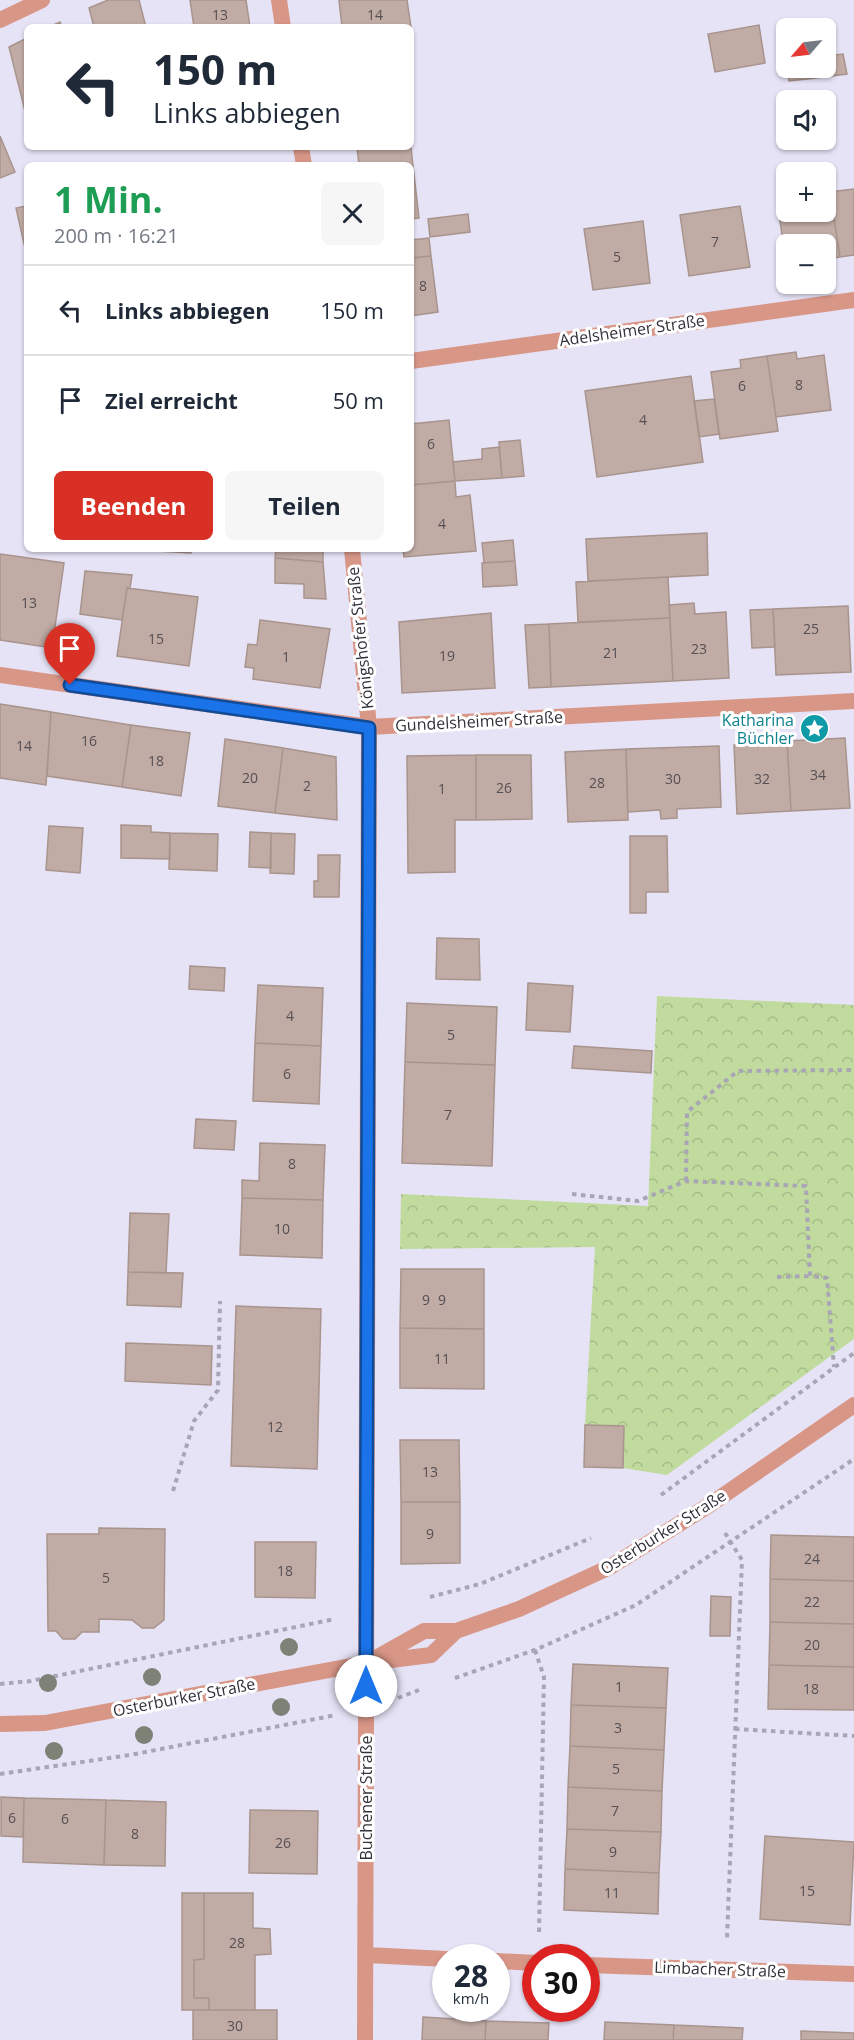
<!DOCTYPE html>
<html lang="de">
<head>
<meta charset="utf-8">
<style>
  :root { --surface:#fff; --page:#f6f6f7; --text:#1f2937; --muted:#747a83; --line:#e0e1e3; --accent:#d93025 }
  body { margin:0; font-family:"Open Sans",sans-serif; background:var(--page); color:var(--text); height:100vh; display:flex; flex-direction:column; font-size:22px; white-space:nowrap }
  * { box-sizing:border-box; margin:0 }
  p { font-size:20px; color:var(--muted) }
  .icon { flex:none; width:33px; height:33px; fill:none; stroke:currentColor; stroke-width:2; stroke-linecap:round; stroke-linejoin:round }
  .map { position:relative; flex:1; overflow:hidden }
  .side { position:absolute; left:24px; top:162px; width:390px; height:390px; display:flex; flex-direction:column; background:var(--surface); border-radius:9px; box-shadow:0 2px 4px #0004 }
  .side>* { flex:none }
  .banner { position:absolute; left:24px; top:24px; width:390px; height:126px; border-radius:9px; box-shadow:0 2px 4px #0004; background:#fff; color:var(--text); overflow:hidden }
  .needle { width:39px; rotate:242deg }
  .tools { position:absolute; left:776px; top:18px; display:grid; gap:12px }
  .tools a { display:grid; place-items:center; width:60px; height:60px; border-radius:9px; background:var(--surface); box-shadow:0 2px 4px #0004; font-size:30px }
  .speed { position:absolute; left:432px; top:1944px; display:flex; gap:12px; font-size:30px; font-weight:700; text-align:center }
  .speed>* { display:grid; place-content:center; width:78px; height:78px; border-radius:50%; background:var(--surface); box-shadow:0 2px 4px #0004; line-height:1 }
  .speed small { font-size:15px; font-weight:400 }
  .speed .limit { border:9px solid #d22; background:#fff; color:#111 }
  .pin { position:absolute; display:grid; place-items:center; width:51px; height:51px; color:#fff; margin:-62px -26px; border-radius:50% 50% 50% 0; rotate:-45deg; box-shadow:0 0 6px #0007 }
  .pin .icon { rotate:45deg }
  .me { position:absolute; width:66px; margin:-33px; rotate:0deg; stroke-linejoin:round; filter:drop-shadow(0 0 4px #0008) }
  .turn { display:flex; align-items:center; gap:21px; height:126px; padding:0 30px; font-size:27px }
  .turn .icon { width:78px; height:78px; stroke-width:2.5 }
  .turn b { display:block; font-size:42px; line-height:51px }
  .round { display:grid; place-items:center; flex:none; width:63px; height:63px; border-radius:9px; background:var(--page) }
  .head { display:flex; align-items:center; justify-content:space-between; height:102px; padding:0 30px }
  h1 { font-size:36px; font-weight:700; line-height:45px; color:#1e9e55 }
  .button { display:flex; gap:12px; margin-top:auto; padding:12px 30px }
  .button a { flex:1; height:69px; border-radius:9px; background:var(--accent); color:#fff; font-size:24px; font-weight:700; line-height:69px; text-align:center }
  .button a+a { background:var(--page); color:var(--text) }
  ul { padding:0; list-style:none }
  li { display:flex; align-items:center; gap:18px; height:90px; padding:0 30px; border-top:2px solid var(--line) }
  li div { flex:1 }
  li b { display:block; font-size:22px }
  li em { font-style:normal }
  .map>svg:first-child { display:block }
  .park { fill:url(#park-crowns) }
  .building { fill:#c0aba5; stroke:#a8948d; stroke-width:1.5 }
  .lines { fill:none; stroke-linecap:round; stroke-linejoin:round }
  .path { stroke:#a8a5b5; stroke-width:4; stroke-dasharray:4.5 4.5; stroke-linecap:butt }
  .minor { stroke:#d89687; stroke-width:16 }
  .tertiary { stroke:#d89687; stroke-width:16 }
  .tree { fill:#7c8276 }
  .route-casing { stroke:#114b97; stroke-width:15 }
  .route { stroke:#1a73e8; stroke-width:10 }
  .labels { text-anchor:middle; dominant-baseline:central; stroke-width:6; stroke-linejoin:round; paint-order:stroke }
  .number-label { font-size:14px; fill:#565054 }
  .street-label { font-size:16px; fill:#333139; stroke:#fff }
  .culture-label { font-size:16px; fill:#0d838f; stroke:#fff; text-anchor:end }
</style>
</head>
<body>
<div class="map">
<svg width="854" height="2040" viewBox="0 0 854 2040">
  <defs>
    <pattern id="park-crowns" width="20" height="18" patternUnits="userSpaceOnUse" patternTransform="scale(1.5)"><rect width="20" height="18" fill="#c0db9d"/><path d="M2 6a3 3 0 1 1 6 0M12 15a3 3 0 1 1 6 0" fill="none" stroke="#a5bc88"/></pattern>
  </defs>
  <rect width="100%" height="100%" fill="#e6e3f6"/>
  <path class="park" d="M 657,996 L 854,1005 L 854,1339 L 667,1475 L 623,1468 L 624,1426 L 585,1425 L 595,1247 L 400,1249 L 401,1194 L 648,1206 Z"/>
  <path class="building" d="M 108,0 L 139,0 L 146,27 L 94,27 L 89,8 Z
    M 190,0 L 246,0 L 250,27 L 194,27 Z
    M 339,0 L 407,0 L 411,27 L 342,27 Z
    M 60,22 L 62,27 L 49,27 Z
    M 759,25 L 765,63 L 715,72 L 708,34 Z
    M 27,38 L 27,119 L 9,47 Z
    M 843,54 L 847,74 L 816,78 L 815,68 L 825,68 L 825,56 Z
    M 787,68 L 815,68 L 816,78 L 789,81 Z
    M 0,136 L 15,172 L 0,178 Z
    M 357,147 L 411,147 L 413,166 L 359,165 Z
    M 411,166 L 413,166 L 419,218 L 411,219 Z
    M 854,189 L 854,255 L 840,257 L 830,192 Z
    M 830,192 L 840,257 L 825,259 L 825,244 L 786,244 L 786,263 L 777,200 L 786,199 L 786,212 L 825,212 L 825,193 Z
    M 27,206 L 27,257 L 16,208 Z
    M 740,206 L 750,267 L 689,276 L 680,215 Z
    M 468,214 L 470,232 L 430,237 L 428,219 Z
    M 643,221 L 650,283 L 593,290 L 584,229 Z
    M 429,238 L 431,256 L 411,258 L 411,240 Z
    M 431,256 L 438,312 L 411,316 L 411,258 Z
    M 796,352 L 797,359 L 824,355 L 831,410 L 776,417 L 767,356 Z
    M 767,356 L 778,431 L 720,439 L 711,372 L 741,368 L 740,360 Z
    M 691,376 L 703,462 L 597,477 L 585,391 Z
    M 714,399 L 719,434 L 699,437 L 694,401 Z
    M 449,420 L 455,481 L 411,485 L 411,424 Z
    M 520,440 L 524,476 L 502,478 L 499,442 Z
    M 499,447 L 502,478 L 455,481 L 453,462 L 482,459 L 482,449 Z
    M 455,481 L 456,497 L 470,495 L 476,551 L 404,557 L 403,549 L 411,549 L 411,485 Z
    M 707,533 L 708,575 L 588,581 L 586,539 Z
    M 513,540 L 515,561 L 484,563 L 482,543 Z
    M 158,549 L 191,549 L 191,553 L 158,551 Z
    M 276,549 L 323,549 L 323,562 L 275,558 Z
    M 0,554 L 64,563 L 52,648 L 0,640 Z
    M 275,558 L 323,562 L 326,599 L 304,598 L 304,584 L 275,583 Z
    M 515,561 L 517,585 L 483,587 L 482,563 Z
    M 85,571 L 132,575 L 130,588 L 127,588 L 122,620 L 80,614 Z
    M 668,577 L 670,618 L 578,622 L 576,582 Z
    M 127,588 L 198,597 L 189,666 L 117,656 Z
    M 694,603 L 695,614 L 726,612 L 729,678 L 673,681 L 669,605 Z
    M 848,606 L 851,672 L 776,675 L 773,609 Z
    M 773,609 L 775,647 L 752,648 L 750,610 Z
    M 491,613 L 495,688 L 402,693 L 399,622 Z
    M 670,618 L 673,681 L 551,687 L 549,624 Z
    M 260,620 L 330,629 L 320,688 L 253,679 L 254,668 L 245,667 L 248,644 L 257,645 Z
    M 549,624 L 551,687 L 529,688 L 525,625 Z
    M 0,704 L 51,712 L 46,785 L 0,778 Z
    M 51,712 L 131,725 L 122,787 L 47,776 Z
    M 131,725 L 190,733 L 181,796 L 122,787 Z
    M 845,738 L 850,808 L 791,811 L 787,741 Z
    M 225,739 L 283,748 L 275,813 L 218,806 Z
    M 787,741 L 791,811 L 737,814 L 734,745 Z
    M 719,746 L 721,807 L 677,809 L 677,818 L 661,819 L 660,810 L 628,812 L 626,749 Z
    M 283,748 L 336,757 L 337,820 L 275,813 Z
    M 626,749 L 628,820 L 568,822 L 565,752 Z
    M 476,755 L 476,820 L 455,820 L 455,872 L 408,873 L 407,756 Z
    M 476,755 L 531,755 L 532,819 L 476,820 Z
    M 121,825 L 151,826 L 151,832 L 170,833 L 170,859 L 121,858 Z
    M 49,826 L 83,828 L 80,873 L 46,870 Z
    M 250,832 L 271,833 L 271,868 L 249,867 Z
    M 170,833 L 218,834 L 217,871 L 169,869 Z
    M 271,833 L 295,834 L 294,874 L 270,873 Z
    M 630,836 L 667,836 L 668,892 L 646,892 L 646,913 L 630,913 Z
    M 318,855 L 340,855 L 339,897 L 314,897 L 314,881 L 318,881 Z
    M 437,938 L 479,939 L 480,980 L 436,979 Z
    M 190,966 L 225,968 L 224,991 L 189,989 Z
    M 528,983 L 573,986 L 570,1032 L 526,1030 Z
    M 258,985 L 323,988 L 321,1046 L 255,1043 Z
    M 407,1003 L 497,1007 L 495,1065 L 405,1062 Z
    M 255,1043 L 321,1046 L 319,1104 L 253,1101 Z
    M 574,1046 L 652,1051 L 651,1073 L 572,1068 Z
    M 405,1062 L 495,1065 L 492,1166 L 402,1163 Z
    M 196,1119 L 236,1121 L 234,1150 L 194,1148 Z
    M 260,1143 L 325,1145 L 323,1200 L 242,1198 L 242,1180 L 259,1181 Z
    M 242,1198 L 323,1200 L 322,1258 L 240,1255 Z
    M 130,1213 L 169,1214 L 166,1273 L 128,1272 Z
    M 401,1269 L 484,1269 L 484,1329 L 400,1328 Z
    M 128,1272 L 183,1273 L 181,1307 L 127,1305 Z
    M 236,1306 L 321,1309 L 317,1469 L 231,1466 Z
    M 400,1328 L 484,1329 L 484,1389 L 400,1388 Z
    M 126,1343 L 212,1346 L 211,1385 L 125,1381 Z
    M 585,1425 L 624,1426 L 623,1468 L 584,1467 Z
    M 400,1440 L 459,1440 L 460,1502 L 401,1502 Z
    M 401,1502 L 460,1502 L 460,1563 L 401,1564 Z
    M 99,1528 L 165,1529 L 164,1620 L 154,1628 L 142,1628 L 132,1620 L 99,1619 L 99,1632 L 82,1632 L 75,1639 L 63,1639 L 56,1631 L 48,1631 L 47,1534 L 99,1534 Z
    M 771,1535 L 854,1537 L 854,1581 L 770,1579 Z
    M 255,1542 L 316,1542 L 315,1598 L 255,1597 Z
    M 770,1579 L 854,1581 L 854,1624 L 770,1622 Z
    M 711,1596 L 731,1597 L 730,1636 L 710,1636 Z
    M 770,1622 L 854,1624 L 854,1667 L 769,1665 Z
    M 573,1664 L 668,1668 L 666,1708 L 571,1705 Z
    M 769,1665 L 854,1667 L 854,1710 L 768,1709 Z
    M 571,1705 L 666,1708 L 664,1750 L 570,1746 Z
    M 570,1746 L 664,1750 L 662,1791 L 568,1787 Z
    M 568,1787 L 662,1791 L 661,1832 L 567,1829 Z
    M 1,1797 L 24,1798 L 23,1837 L 1,1836 Z
    M 24,1798 L 106,1800 L 104,1865 L 23,1862 Z
    M 106,1800 L 166,1802 L 165,1866 L 104,1865 Z
    M 250,1810 L 318,1811 L 317,1874 L 249,1873 Z
    M 567,1829 L 661,1832 L 659,1873 L 565,1869 Z
    M 765,1836 L 854,1842 L 850,1925 L 760,1919 Z
    M 565,1869 L 659,1873 L 658,1914 L 564,1910 Z
    M 182,1893 L 204,1893 L 204,1959 L 194,1960 L 194,1998 L 209,1998 L 209,2010 L 182,2010 Z
    M 204,1893 L 253,1893 L 253,1928 L 270,1929 L 271,1954 L 255,1955 L 255,2010 L 209,2010 L 209,1998 L 194,1998 L 194,1960 L 204,1959 Z
    M 193,2010 L 277,2010 L 277,2040 L 193,2040 Z
    M 423,2017 L 486,2021 L 485,2040 L 422,2040 Z
    M 486,2021 L 549,2023 L 548,2040 L 485,2040 Z
    M 605,2022 L 674,2025 L 673,2040 L 604,2040 Z
    M 674,2025 L 743,2028 L 742,2040 L 673,2040 Z
    M 801,2031 L 854,2033 L 854,2040 L 801,2040 Z"/>
  <g class="lines">
    <path class="path" d="M 686,1181 L 687,1112 L 738,1071 L 854,1070
      M 572,1194 L 638,1201 L 686,1181 L 806,1186 L 810,1276 L 827,1278 L 834,1367
      M 777,1277 L 810,1276
      M 173,1491 L 194,1421 L 218,1390 L 220,1301
      M 661,1495 L 854,1353
      M 725,1533 L 742,1560 L 727,1938
      M 430,1597 L 480,1584 L 591,1538
      M 535,1650 L 544,1677 L 539,1933
      M 455,1678 L 535,1650 L 636,1605 L 854,1459
      M 0,1684 L 31,1681 L 335,1619
      M 398,1698 L 419,1690
      M 735,1729 L 854,1736
      M 0,1774 L 130,1755 L 336,1715"/>
    <path class="minor" d="M 279,0 L 283,27
      M 0,20 L 42,0
      M 301,147 L 304,165
      M 411,361 L 854,300
      M 352,549 L 369,727 L 365,2040
      M 0,675 L 369,727 L 854,701
      M 367,1955 L 446,1959
      M 496,1961 L 536,1963
      M 586,1965 L 854,1974"/>
    <path class="tertiary" d="M 367,1663 L 424,1631 L 456,1631 L 519,1609 L 610,1567 L 708,1506 L 854,1405
      M 0,1724 L 45,1723 L 367,1663 L 431,1655 L 456,1631"/>
  </g>
  <g class="tree">
    <circle cx="289" cy="1647" r="9"/>
    <circle cx="152" cy="1677" r="9"/>
    <circle cx="48" cy="1683" r="9"/>
    <circle cx="281" cy="1707" r="9"/>
    <circle cx="144" cy="1735" r="9"/>
    <circle cx="54" cy="1751" r="9"/>
  </g>
  <g class="lines">
    <defs>
      <path id="route" d="M 70,685 L 369,728 L 366,1686"/>
    </defs>
    <use href="#route" class="route-casing"/>
    <use href="#route" class="route"/>
  </g>
  <defs>
    <symbol id="sight-disc" viewBox="-11 -11 22 22"><circle r="9.5" fill="#0f9aa8" stroke="#fff"/><path d="M0-6L1.8-2.2L6-1.7L2.9 1.2L3.7 5.4L0 3.3L-3.7 5.4L-2.9 1.2L-6-1.7L-1.8-2.2Z" fill="#fff"/></symbol>
  </defs>
  <g fill-rule="evenodd">
    <use href="#sight-disc" x="798" y="712" width="33" height="33"/>
  </g>
  <g class="labels">
    <g class="number-label">
      <text x="220" y="14">13</text>
      <text x="375" y="14">14</text>
      <text x="715" y="241">7</text>
      <text x="617" y="256">5</text>
      <text x="423" y="285">8</text>
      <text x="799" y="384">8</text>
      <text x="742" y="385">6</text>
      <text x="643" y="419">4</text>
      <text x="431" y="443">6</text>
      <text x="442" y="523">4</text>
      <text x="29" y="602">13</text>
      <text x="811" y="628">25</text>
      <text x="156" y="638">15</text>
      <text x="699" y="648">23</text>
      <text x="611" y="652">21</text>
      <text x="447" y="655">19</text>
      <text x="286" y="656">1</text>
      <text x="89" y="740">16</text>
      <text x="24" y="745">14</text>
      <text x="156" y="760">18</text>
      <text x="818" y="774">34</text>
      <text x="250" y="777">20</text>
      <text x="673" y="778">30</text>
      <text x="762" y="778">32</text>
      <text x="597" y="782">28</text>
      <text x="307" y="785">2</text>
      <text x="504" y="787">26</text>
      <text x="442" y="788">1</text>
      <text x="290" y="1015">4</text>
      <text x="451" y="1034">5</text>
      <text x="287" y="1073">6</text>
      <text x="448" y="1114">7</text>
      <text x="292" y="1163">8</text>
      <text x="282" y="1228">10</text>
      <text x="426" y="1299">9</text>
      <text x="442" y="1299">9</text>
      <text x="442" y="1358">11</text>
      <text x="275" y="1426">12</text>
      <text x="430" y="1471">13</text>
      <text x="430" y="1533">9</text>
      <text x="812" y="1558">24</text>
      <text x="285" y="1570">18</text>
      <text x="106" y="1577">5</text>
      <text x="812" y="1601">22</text>
      <text x="812" y="1644">20</text>
      <text x="619" y="1686">1</text>
      <text x="811" y="1688">18</text>
      <text x="618" y="1727">3</text>
      <text x="616" y="1768">5</text>
      <text x="615" y="1810">7</text>
      <text x="12" y="1817">6</text>
      <text x="65" y="1818">6</text>
      <text x="135" y="1833">8</text>
      <text x="283" y="1842">26</text>
      <text x="613" y="1851">9</text>
      <text x="807" y="1890">15</text>
      <text x="612" y="1892">11</text>
      <text x="237" y="1942">28</text>
      <text x="235" y="2025">30</text>
    </g>
    <g class="street-label">
      <text transform="translate(632 330) rotate(-8)">Adelsheimer Straße</text>
      <text transform="translate(360 638) rotate(-96)">Königshofer Straße</text>
      <text transform="translate(479 721) rotate(-3)">Gundelsheimer Straße</text>
      <text transform="translate(663 1532) rotate(-32)">Osterburker Straße</text>
      <text transform="translate(184 1697) rotate(-11)">Osterburker Straße</text>
      <text transform="translate(366 1798) rotate(-90)">Buchener Straße</text>
      <text transform="translate(720 1969) rotate(2)">Limbacher Straße</text>
    </g>
    <g class="culture-label">
      <text x="794" y="720">Katharina<tspan x="794" dy="18">Büchler</tspan></text>
    </g>
  </g>
</svg>
<div class="tools">
<a><svg class="needle" viewBox="-14 -14 28 28"><path d="M0-13l5 13h-10z" fill="#e53935"/><path d="M0 13l5-13h-10z" fill="#747a83"/></svg></a>
<a><svg class="icon" aria-label="sound" viewBox="0 0 24 24"><path d="M4 9h4l5-4v14l-5-4H4zM17 9q2 3 0 6"/></svg></a>
<a>+</a>
<a>−</a>
</div>
<div class="speed"><div>28<small>km/h</small></div><div class="limit">30</div></div>
<div class="pin" style="left:70px;top:685px;background:#d93025"><svg class="icon" aria-label="arrive" viewBox="0 0 24 24"><path d="M6 21V4h12l-3 4 3 4H6"/></svg></div>
<svg class="me" style="left:366px;top:1686px" viewBox="-20 -20 40 40"><circle r="19" fill="#fff"/><path d="M0-13L10 11 0 6-10 11z" fill="#1a73e8"/></svg>
<div class="banner">
<div class="turn"><svg class="icon" aria-label="left" viewBox="0 0 24 24"><path d="M17 20v-9H6M10 6l-5 5 5 5"/></svg><div><b>150 m</b>Links abbiegen</div></div>
</div>
<section class="side">
<div class="head"><div><h1>1 Min.</h1><p>200 m · 16:21</p></div><a class="round"><svg class="icon" aria-label="close" viewBox="0 0 24 24"><path d="M6 6l12 12M18 6L6 18"/></svg></a></div>
<ul>
<li><svg class="icon" aria-label="left" viewBox="0 0 24 24"><path d="M17 20v-9H6M10 6l-5 5 5 5"/></svg><div><b>Links abbiegen</b></div><em>150 m</em></li>
<li><svg class="icon" aria-label="arrive" viewBox="0 0 24 24"><path d="M6 21V4h12l-3 4 3 4H6"/></svg><div><b>Ziel erreicht</b></div><em>50 m</em></li>
</ul>
<div class="button"><a>Beenden</a><a>Teilen</a></div>
</section>
</div>
</body>
</html>
